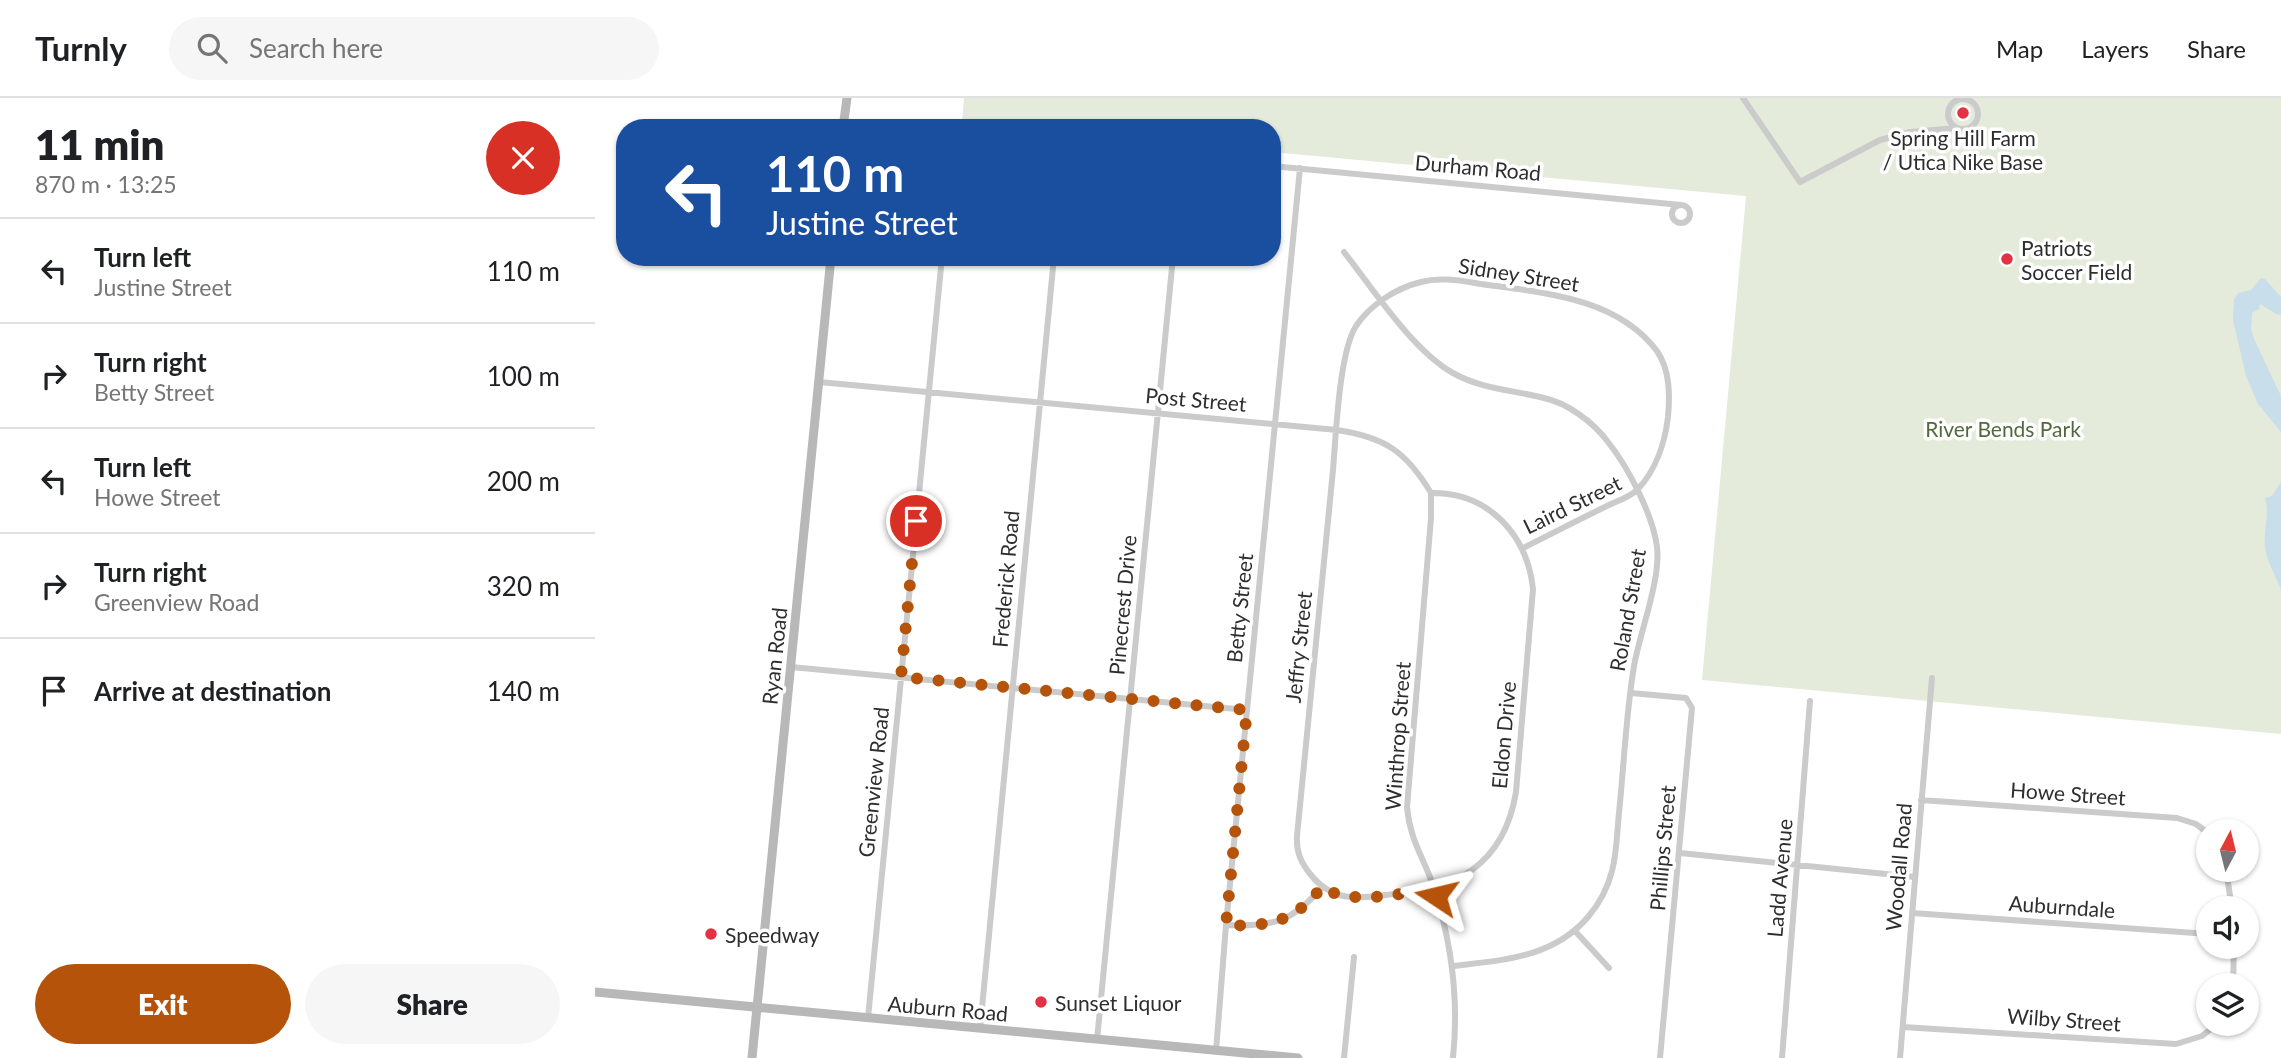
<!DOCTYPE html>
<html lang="en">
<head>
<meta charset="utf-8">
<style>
  :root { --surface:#fff; --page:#f6f6f6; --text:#202124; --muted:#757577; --line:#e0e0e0; --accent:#b45309 }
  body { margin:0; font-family:Lato,sans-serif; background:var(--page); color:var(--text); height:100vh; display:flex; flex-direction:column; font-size:26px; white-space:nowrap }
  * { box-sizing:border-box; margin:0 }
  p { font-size:23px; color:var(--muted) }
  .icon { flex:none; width:38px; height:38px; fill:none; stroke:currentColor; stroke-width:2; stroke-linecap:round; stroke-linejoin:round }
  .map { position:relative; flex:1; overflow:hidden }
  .panel { display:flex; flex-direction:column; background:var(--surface); width:595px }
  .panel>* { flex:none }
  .top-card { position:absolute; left:21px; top:21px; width:665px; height:147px; border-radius:28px; box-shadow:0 2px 5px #0004; background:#1a4fa0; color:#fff; overflow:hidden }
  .needle { width:46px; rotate:7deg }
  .controls { position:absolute; left:1601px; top:721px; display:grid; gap:14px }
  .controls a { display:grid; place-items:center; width:63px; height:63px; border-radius:50%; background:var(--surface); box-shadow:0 2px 5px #0004; font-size:35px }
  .pin { position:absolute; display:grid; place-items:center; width:60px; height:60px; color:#fff; margin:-30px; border:4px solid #fff; border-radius:50%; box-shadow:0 2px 7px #0007 }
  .me { position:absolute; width:77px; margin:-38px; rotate:280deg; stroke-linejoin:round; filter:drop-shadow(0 0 5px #0008) }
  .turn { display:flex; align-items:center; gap:24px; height:147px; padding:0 35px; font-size:32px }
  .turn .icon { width:91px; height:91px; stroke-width:2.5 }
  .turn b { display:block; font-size:49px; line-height:60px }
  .round { display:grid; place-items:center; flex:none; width:74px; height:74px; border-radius:37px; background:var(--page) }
  .headline { display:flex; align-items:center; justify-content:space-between; height:119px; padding:0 35px }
  h1 { font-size:42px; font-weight:800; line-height:52px }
  .action { display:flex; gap:14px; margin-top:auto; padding:14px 35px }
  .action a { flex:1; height:80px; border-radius:42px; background:var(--accent); color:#fff; font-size:28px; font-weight:800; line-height:80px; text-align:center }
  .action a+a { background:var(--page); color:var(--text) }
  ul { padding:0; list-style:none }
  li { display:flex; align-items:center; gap:21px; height:105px; padding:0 35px; border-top:2px solid var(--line) }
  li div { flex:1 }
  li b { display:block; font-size:26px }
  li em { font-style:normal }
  header { display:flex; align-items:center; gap:42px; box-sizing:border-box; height:98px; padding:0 35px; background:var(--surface); border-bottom:2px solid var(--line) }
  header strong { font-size:33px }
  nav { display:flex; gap:38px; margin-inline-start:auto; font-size:24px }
  .search { width:490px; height:63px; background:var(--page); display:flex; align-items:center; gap:18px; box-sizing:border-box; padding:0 24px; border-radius:38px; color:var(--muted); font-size:26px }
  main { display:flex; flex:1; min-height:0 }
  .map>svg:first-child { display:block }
  .green { fill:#e4ebdb }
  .water { fill:#c8deeb }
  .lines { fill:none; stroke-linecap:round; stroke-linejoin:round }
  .street { stroke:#cbcbcb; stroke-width:6 }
  .secondary { stroke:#b8b8b8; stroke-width:9 }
  .route { stroke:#b45309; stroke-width:12; stroke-dasharray:0 21.6 }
  .poi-dot { fill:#e23243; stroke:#fff; stroke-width:2.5 }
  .labels { text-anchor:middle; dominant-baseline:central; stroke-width:7; stroke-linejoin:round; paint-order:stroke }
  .poi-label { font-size:21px; fill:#2e2e2e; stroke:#fff; text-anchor:start }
  .street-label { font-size:21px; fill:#2e2e2e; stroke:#fff }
  .park-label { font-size:21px; fill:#52693c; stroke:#fff }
</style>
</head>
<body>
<header>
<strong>Turnly</strong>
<div class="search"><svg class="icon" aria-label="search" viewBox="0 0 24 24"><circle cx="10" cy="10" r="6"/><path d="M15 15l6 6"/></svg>Search here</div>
<nav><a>Map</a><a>Layers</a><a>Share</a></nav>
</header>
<main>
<section class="panel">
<div class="headline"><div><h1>11 min</h1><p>870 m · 13:25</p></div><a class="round" style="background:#d93025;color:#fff"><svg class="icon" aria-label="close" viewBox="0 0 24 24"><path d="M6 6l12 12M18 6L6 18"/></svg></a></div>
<ul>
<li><svg class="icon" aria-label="left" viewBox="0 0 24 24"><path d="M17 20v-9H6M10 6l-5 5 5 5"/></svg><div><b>Turn left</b><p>Justine Street</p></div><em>110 m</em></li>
<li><svg class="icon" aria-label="right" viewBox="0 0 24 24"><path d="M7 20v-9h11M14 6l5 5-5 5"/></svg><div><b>Turn right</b><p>Betty Street</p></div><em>100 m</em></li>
<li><svg class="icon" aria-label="left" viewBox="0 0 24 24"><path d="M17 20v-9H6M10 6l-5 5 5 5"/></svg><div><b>Turn left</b><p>Howe Street</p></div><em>200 m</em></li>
<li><svg class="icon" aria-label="right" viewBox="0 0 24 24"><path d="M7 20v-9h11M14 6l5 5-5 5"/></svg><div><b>Turn right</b><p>Greenview Road</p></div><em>320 m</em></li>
<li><svg class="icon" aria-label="arrive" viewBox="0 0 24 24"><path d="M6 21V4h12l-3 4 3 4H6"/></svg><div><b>Arrive at destination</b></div><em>140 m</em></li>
</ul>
<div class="action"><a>Exit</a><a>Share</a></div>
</section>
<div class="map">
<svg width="1686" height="960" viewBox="0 0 1686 960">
  <rect width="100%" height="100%" fill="#fff"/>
  <path class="green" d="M 369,0 L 1686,0 L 1686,636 L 1107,582 L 1151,98 L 677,54 L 677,30 L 416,30 L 367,25 Z"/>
  <path class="water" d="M 1666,180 L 1670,181 L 1686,199 L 1686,217 L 1681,216 L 1665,206 L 1664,211 L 1657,215 L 1656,231 L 1660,243 L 1686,298 L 1686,334 L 1663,306 L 1651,278 L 1638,222 L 1639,201 L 1643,195 L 1656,192 Z
    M 1686,384 L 1686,492 C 1681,478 1672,464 1670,450 C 1668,433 1675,417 1670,400 L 1677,398 Z"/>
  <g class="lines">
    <path class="street" d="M 1148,0 L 1205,84 L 1285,42 L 1315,34 L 1362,30
      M1353 16a15 15 0 1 1 30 0a15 15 0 1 1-30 0Z
      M 1378,27 L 1385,37
      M 249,28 L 268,30
      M 677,68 L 1086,107
      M1077 116a9 9 0 1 1 18 0a9 9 0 1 1-18 0Z
      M 749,154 C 778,191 818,253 858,275 C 886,291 918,292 949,300 C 973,305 999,325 1013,344 C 1033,369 1058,417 1062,449 C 1066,481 1045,534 1039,568 C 1031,616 1029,666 1024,715 C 1022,734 1022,754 1017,773 C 1013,789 1004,806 993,819 C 958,860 908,862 858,868
      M 224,284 L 742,332 C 789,339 811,353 836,395 C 893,394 932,436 938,491 L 921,694 C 916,725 903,753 877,772 C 856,788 831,791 806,795 C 771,799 741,808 716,777 C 706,765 701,754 702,738 C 714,616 726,494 738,372 C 741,337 744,255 761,228 C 775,207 801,190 826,184 C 848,178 871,184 893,187 C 952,195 1023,201 1062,253 C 1075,272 1075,297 1073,319 C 1070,344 1061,372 1043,391 C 1037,398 1023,403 1014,407 C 985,421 956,436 928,450
      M 836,395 L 836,420 L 812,709 C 815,743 829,760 839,790 C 857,846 864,902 858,960
      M 196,569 L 652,612
      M 1036,595 L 1091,600 L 1097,610 L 1065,960
      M 1326,702 L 1582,720 L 1601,726 L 1614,736
      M 1085,755 L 1320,779
      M 1631,772 L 1637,810
      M 1317,815 L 1614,836
      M 631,827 C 676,829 697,825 727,789
      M 980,833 L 1014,870
      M 1638,887 L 1639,849
      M 273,920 L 347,159
      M 1308,929 L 1581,946 L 1607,938 L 1622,926
      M 385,931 L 459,159
      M 502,942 L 578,159
      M 621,953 L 631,827 L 705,70
      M 749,960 L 759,859
      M 1187,960 L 1215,603
      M 1305,960 L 1337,580"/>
    <path class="secondary" d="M 248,30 L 252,0
      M 0,894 L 703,960
      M 157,960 L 236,159"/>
  </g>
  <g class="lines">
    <path class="route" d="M 321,423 L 306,579 L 652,612 L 631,827 C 674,829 699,824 727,789 C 753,808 809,796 839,789 L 841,798"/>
  </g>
  <g class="poi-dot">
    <circle cx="1368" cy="15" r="7"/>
    <circle cx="1412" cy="161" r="7"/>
    <circle cx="116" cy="836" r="7"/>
    <circle cx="446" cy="904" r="7"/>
  </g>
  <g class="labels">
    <g class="poi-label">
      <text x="1368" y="39" text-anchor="middle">Spring Hill Farm<tspan x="1368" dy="24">/ Utica Nike Base</tspan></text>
      <text x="1426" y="149">Patriots<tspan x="1426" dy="24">Soccer Field</tspan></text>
      <text x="130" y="836">Speedway</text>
      <text x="460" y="904">Sunset Liquor</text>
    </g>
    <g class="street-label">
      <text transform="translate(883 69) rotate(5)">Durham Road</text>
      <text transform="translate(924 176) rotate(9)">Sidney Street</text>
      <text transform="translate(601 301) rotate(5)">Post Street</text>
      <text transform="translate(977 406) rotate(-26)">Laird Street</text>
      <text transform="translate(410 481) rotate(-85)">Frederick Road</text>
      <text transform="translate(527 507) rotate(-85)">Pinecrest Drive</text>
      <text transform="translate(644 510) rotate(-84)">Betty Street</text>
      <text transform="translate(1032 512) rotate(-80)">Roland Street</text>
      <text transform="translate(703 549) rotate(-84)">Jeffry Street</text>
      <text transform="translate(179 558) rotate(-84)">Ryan Road</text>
      <text transform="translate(908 637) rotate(-85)">Eldon Drive</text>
      <text transform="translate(802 638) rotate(-86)">Winthrop Street</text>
      <text transform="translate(278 684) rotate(-84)">Greenview Road</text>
      <text transform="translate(1473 695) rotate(4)">Howe Street</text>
      <text transform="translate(1067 750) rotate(-85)">Phillips Street</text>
      <text transform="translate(1303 769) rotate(-85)">Woodall Road</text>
      <text transform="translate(1184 780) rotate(-85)">Ladd Avenue</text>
      <text transform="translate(1467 808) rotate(4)">Auburndale</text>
      <text transform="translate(353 910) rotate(5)">Auburn Road</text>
      <text transform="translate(1469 921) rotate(4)">Wilby Street</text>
    </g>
    <g class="park-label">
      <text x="1408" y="330">River Bends Park</text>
    </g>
  </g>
</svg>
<div class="controls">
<a><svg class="needle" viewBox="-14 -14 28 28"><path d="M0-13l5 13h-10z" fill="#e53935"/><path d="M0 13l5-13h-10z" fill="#757577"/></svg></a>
<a><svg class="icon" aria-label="sound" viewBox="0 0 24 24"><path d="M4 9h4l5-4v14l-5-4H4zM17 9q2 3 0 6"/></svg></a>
<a><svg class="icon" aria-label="layers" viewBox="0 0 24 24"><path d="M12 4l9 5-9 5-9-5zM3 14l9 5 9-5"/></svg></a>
</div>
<div class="pin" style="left:321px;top:423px;background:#d93025"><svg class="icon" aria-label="arrive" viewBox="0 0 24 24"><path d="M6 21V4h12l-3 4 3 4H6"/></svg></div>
<svg class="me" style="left:841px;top:798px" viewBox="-20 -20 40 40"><path d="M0-17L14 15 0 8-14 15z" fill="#b45309" stroke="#fff" stroke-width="4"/></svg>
<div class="top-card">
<div class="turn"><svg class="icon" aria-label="left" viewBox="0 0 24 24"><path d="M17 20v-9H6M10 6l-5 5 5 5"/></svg><div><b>110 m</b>Justine Street</div></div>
</div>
</div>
</main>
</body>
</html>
